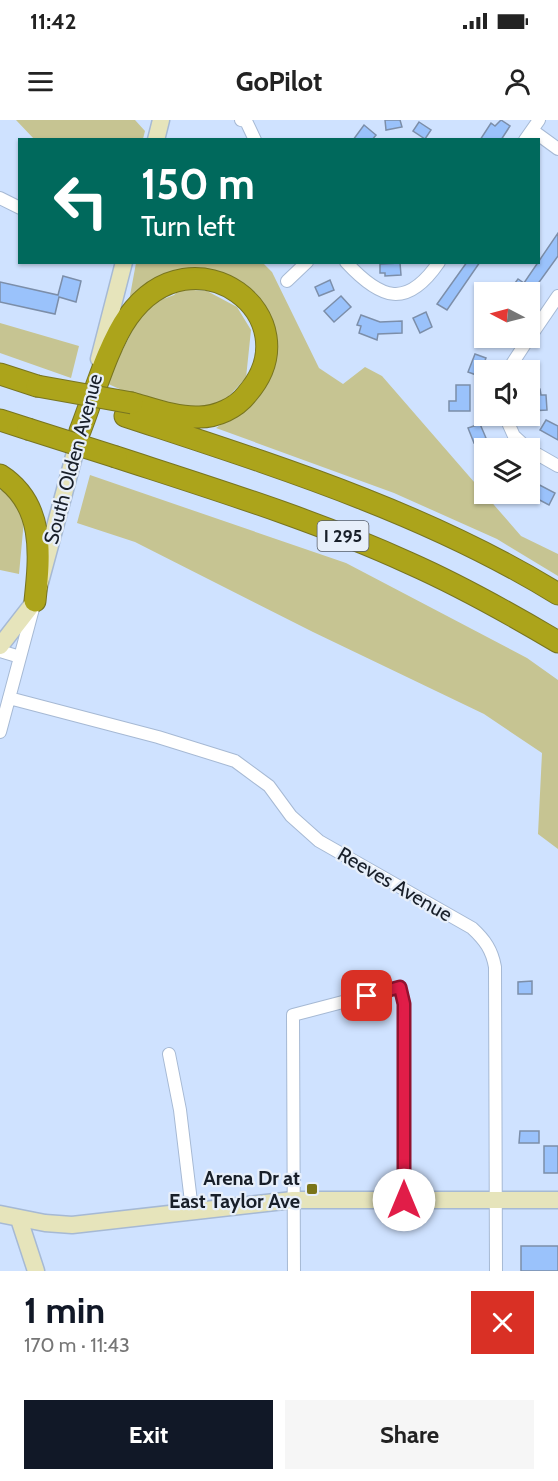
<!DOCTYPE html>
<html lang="en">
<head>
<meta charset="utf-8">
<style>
  :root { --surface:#fff; --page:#f6f6f6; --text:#222; --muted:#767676; --accent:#111827 }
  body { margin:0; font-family:Cabin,sans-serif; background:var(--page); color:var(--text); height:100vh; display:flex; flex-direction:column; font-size:22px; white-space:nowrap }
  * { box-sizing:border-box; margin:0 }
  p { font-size:20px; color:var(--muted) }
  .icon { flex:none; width:33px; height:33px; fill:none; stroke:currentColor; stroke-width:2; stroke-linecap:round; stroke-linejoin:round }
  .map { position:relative; height:1151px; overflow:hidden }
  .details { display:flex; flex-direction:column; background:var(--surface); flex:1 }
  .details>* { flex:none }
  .banner { position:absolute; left:18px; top:18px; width:522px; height:126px; border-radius:0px; box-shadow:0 2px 4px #0004; background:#00695c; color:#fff; overflow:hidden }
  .needle { width:39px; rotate:276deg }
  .buttons { position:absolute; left:474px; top:162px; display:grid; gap:12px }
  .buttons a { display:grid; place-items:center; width:66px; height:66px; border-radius:0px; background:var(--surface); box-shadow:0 2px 4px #0004; font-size:30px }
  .pin { position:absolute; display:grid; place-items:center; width:51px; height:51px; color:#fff; margin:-26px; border-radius:12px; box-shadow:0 3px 9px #0006 }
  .me { position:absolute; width:66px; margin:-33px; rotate:0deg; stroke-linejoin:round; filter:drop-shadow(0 0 4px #0008) }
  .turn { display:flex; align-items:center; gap:21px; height:126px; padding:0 24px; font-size:27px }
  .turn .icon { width:78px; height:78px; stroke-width:2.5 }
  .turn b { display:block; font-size:42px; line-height:51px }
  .round { display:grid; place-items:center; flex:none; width:63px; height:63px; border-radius:0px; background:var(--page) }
  .summary { display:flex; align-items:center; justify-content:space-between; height:102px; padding:0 24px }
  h1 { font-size:36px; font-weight:800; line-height:45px; color:var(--accent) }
  .primary-button { display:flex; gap:12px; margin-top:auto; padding:12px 24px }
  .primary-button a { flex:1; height:69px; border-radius:0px; background:var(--accent); color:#fff; font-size:24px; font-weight:800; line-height:69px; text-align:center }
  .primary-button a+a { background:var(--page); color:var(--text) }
  .status { display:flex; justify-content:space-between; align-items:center; height:42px; padding:0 30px; background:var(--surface); direction:ltr }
  .status svg { height:16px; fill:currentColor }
  header { display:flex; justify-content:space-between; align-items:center; height:78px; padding:0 24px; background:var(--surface); font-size:27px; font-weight:800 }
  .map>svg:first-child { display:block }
  .green { fill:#c6c492 }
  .building { fill:#9ac2fb; stroke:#7c8ea9; stroke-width:1.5 }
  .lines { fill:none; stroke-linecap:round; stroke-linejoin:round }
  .street-casing { stroke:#a6b9d4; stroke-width:14 }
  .secondary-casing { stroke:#a6b9d4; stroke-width:19 }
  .highway-casing { stroke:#787520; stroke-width:23 }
  .street { stroke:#fff; stroke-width:12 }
  .secondary { stroke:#e6e4bb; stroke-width:16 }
  .highway { stroke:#aca41b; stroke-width:21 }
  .highway-bridge-casing { stroke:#787520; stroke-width:23; stroke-linecap:butt }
  .highway-bridge { stroke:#aca41b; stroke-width:21 }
  .route-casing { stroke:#92132f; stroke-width:15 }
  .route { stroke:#e11d48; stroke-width:10 }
  .poi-dot { fill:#7a7418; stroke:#e7effa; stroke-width:2 }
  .labels { text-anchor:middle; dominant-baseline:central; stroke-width:4.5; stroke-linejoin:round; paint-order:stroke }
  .shield { fill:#e7effa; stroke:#565d68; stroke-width:1.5 }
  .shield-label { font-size:18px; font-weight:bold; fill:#181f29 }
  .street-label { font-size:20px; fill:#181f29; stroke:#e7effa }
  .poi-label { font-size:20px; font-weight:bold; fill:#181f29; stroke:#e7effa; text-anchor:end }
</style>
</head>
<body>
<div class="status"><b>11:42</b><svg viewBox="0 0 49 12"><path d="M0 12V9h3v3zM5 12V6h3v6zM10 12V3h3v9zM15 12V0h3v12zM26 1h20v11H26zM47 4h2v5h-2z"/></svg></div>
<header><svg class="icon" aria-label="menu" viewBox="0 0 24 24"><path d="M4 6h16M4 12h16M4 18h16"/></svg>GoPilot<svg class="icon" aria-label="person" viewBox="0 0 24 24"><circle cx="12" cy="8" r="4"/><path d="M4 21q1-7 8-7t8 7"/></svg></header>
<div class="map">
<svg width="558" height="1151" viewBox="0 0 558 1151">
  <rect width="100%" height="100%" fill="#cfe2ff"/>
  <path class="green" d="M 16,0 L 135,0 L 145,11 L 143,19 L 34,19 Z
    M 136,143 L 263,143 L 272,152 L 319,248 L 343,264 L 365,247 L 382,256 L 521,416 L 558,434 L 558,456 L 497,419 L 394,373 L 216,308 L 258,278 L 271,242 L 267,200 L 256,173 L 213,152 L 173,151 L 129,181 Z
    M 181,169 L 207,171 L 237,187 L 251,210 L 246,258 L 222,283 L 190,289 L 142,279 L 106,263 L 145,186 L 174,175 Z
    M 0,203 L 79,226 L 71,258 L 0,233 Z
    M 90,355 L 346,443 L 527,538 L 558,560 L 558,729 L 538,714 L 542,633 L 484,594 L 313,512 L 135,422 L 77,403 Z
    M 0,370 L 13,376 L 24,400 L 19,454 L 0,450 Z"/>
  <path class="building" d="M 385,0 L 400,0 L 402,7 L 386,10 Z
    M 501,0 L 510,6 L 501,20 L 480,20 L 491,3 L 495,6 Z
    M 419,2 L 431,10 L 425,19 L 413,11 Z
    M 364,5 L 376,15 L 372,20 L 353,20 Z
    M 558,113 L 558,136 L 532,172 L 519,172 L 512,167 L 518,159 L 524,163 Z
    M 467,142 L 480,142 L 447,190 L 437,184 Z
    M 400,143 L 401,155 L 385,156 L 385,153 L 380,153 L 380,144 Z
    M 63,156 L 81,161 L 76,182 L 59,177 L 55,194 L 0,182 L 0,162 L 58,175 Z
    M 330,160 L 334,170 L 319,176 L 315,167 Z
    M 341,176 L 351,187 L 334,202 L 324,191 Z
    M 426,192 L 432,207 L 420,213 L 413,198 Z
    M 361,195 L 380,202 L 402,201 L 402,213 L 378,214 L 377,220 L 359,213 L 361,206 L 357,205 Z
    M 475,234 L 486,238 L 479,256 L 468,252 Z
    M 456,265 L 470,265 L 470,291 L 449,291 L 449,281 L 456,281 Z
    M 537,267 L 540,269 L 541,275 L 546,275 L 547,290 L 530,291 L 530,268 Z
    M 546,300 L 558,306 L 558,320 L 540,310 Z
    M 480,304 L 486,318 L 474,323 L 468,308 Z
    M 530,360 L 555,373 L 549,385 L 530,375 Z
    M 532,861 L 532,874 L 518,874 L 518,862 Z
    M 520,1011 L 539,1011 L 539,1023 L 519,1023 Z
    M 544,1026 L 558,1026 L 558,1053 L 544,1053 Z
    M 521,1126 L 558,1126 L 558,1151 L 521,1151 Z"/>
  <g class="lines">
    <defs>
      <path id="street" d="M 241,0 L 246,1 L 255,20
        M 532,10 L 558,29
        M 525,20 L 539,0
        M 0,78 L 20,88
        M 346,142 C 381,180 407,189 439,142
        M 287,161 L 307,142
        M 530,217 L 558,176
        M 508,250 L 529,218
        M 505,296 L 514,316 L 527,328
        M 530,330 L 558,346
        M 0,531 L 20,537
        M 9,578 L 158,617 L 235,641 L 269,666 L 291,696 L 319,721 L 472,808 C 485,820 492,830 495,847 L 496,1151
        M 0,612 L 34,485
        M 169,934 L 180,990 L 192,1090
        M 294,1151 L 293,895 L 400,867 L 404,884 L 404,1080"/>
      <path id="secondary" d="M 156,20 L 161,0
        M 99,239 L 124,142
        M 0,526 L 35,481 L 80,314
        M 0,1094 L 45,1103 L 72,1105 L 293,1080 L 558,1080
        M 19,1099 L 36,1151"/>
      <path id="highway" d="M 0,254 L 37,266
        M 125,296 C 273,345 425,392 558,474
        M 0,300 L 28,309
        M 80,311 C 93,278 108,225 128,197 C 194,105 314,197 247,274 C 236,288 217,297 199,297 C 177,298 153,289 132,283
        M 116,337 C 214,369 315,400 409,443 C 461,466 509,493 558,522
        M 0,355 C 45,384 40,434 35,481"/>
    </defs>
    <use href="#street" class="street-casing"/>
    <use href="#secondary" class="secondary-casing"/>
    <use href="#highway" class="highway-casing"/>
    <use href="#street" class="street"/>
    <use href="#secondary" class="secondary"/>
    <use href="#highway" class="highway"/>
    <defs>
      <path id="highway-bridge" d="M 37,266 L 132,283
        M 28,309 L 116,337"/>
    </defs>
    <use href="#highway-bridge" class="highway-bridge-casing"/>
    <use href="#highway-bridge" class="highway-bridge"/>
  </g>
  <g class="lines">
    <defs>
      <path id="route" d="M 367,876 L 400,867 L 404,884 L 404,1080"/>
    </defs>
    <use href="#route" class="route-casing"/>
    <use href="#route" class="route"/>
  </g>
  <rect class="poi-dot" x="306" y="1063" width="12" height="12" rx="3"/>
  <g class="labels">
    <rect class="shield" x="317.5" y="401" width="51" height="30" rx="4.5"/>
    <g class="shield-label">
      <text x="343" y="416">I 295</text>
    </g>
    <g class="street-label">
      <text transform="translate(73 339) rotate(-75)">South Olden Avenue</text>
      <text transform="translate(395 764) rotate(30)">Reeves Avenue</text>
    </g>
    <g class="poi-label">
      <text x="300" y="1058">Arena Dr at<tspan x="300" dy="23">East Taylor Ave</tspan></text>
    </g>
  </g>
</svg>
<div class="buttons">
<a><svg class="needle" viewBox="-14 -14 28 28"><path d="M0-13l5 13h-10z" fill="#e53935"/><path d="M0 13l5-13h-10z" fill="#767676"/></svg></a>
<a><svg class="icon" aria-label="sound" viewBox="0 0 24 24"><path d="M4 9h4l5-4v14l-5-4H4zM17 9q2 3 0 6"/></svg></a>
<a><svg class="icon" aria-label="layers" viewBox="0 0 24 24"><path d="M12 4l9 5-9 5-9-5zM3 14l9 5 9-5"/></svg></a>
</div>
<div class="pin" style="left:367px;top:876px;background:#d93025"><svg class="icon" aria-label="arrive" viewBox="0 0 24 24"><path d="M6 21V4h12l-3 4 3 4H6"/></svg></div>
<svg class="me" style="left:404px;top:1080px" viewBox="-20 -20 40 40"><circle r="19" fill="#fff"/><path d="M0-13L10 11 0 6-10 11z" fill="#e11d48"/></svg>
<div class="banner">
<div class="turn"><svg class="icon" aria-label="left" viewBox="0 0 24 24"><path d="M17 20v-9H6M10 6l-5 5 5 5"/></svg><div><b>150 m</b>Turn left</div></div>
</div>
</div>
<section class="details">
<div class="summary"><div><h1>1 min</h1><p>170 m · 11:43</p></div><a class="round" style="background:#d93025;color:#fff"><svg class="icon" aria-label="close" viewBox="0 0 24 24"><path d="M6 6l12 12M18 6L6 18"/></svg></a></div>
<div class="primary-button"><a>Exit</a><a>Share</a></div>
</section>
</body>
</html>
